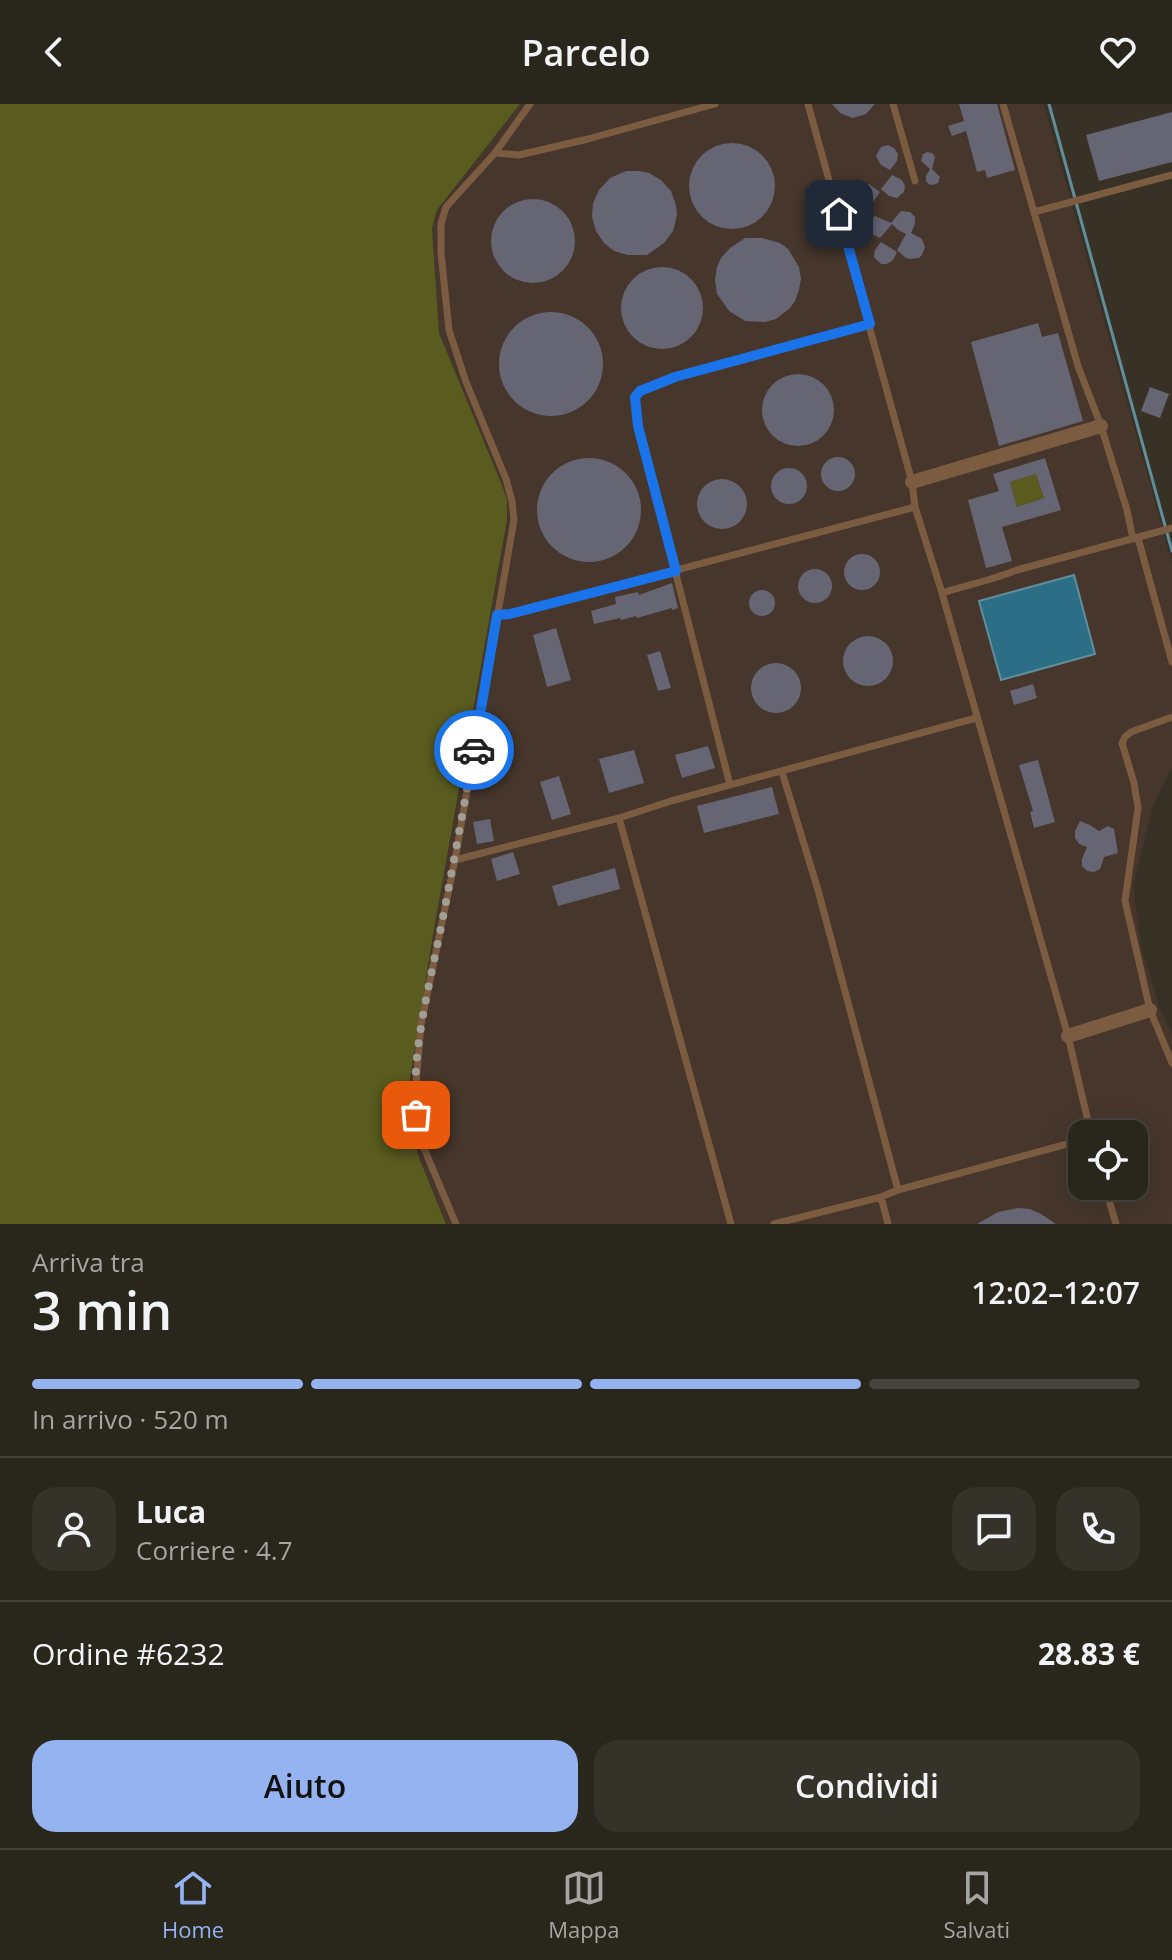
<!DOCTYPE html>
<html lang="it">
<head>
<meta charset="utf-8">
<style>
	:root { --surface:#29261c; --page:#353229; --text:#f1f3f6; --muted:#a5a5a3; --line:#45433b; --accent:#95b2f1 }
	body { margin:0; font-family:"Open Sans",sans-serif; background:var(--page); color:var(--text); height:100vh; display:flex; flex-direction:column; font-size:30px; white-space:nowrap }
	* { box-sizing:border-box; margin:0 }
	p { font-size:26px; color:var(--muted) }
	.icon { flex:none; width:44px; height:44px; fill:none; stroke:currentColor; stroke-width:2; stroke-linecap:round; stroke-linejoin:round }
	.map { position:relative; height:1120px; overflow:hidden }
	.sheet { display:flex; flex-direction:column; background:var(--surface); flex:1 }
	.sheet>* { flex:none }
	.buttons { position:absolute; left:1068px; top:1016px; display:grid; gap:16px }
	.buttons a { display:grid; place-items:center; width:80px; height:80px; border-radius:16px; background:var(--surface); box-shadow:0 8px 32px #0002,0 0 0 2px var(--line); font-size:40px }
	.pin { position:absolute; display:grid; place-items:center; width:68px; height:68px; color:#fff; margin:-34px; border-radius:16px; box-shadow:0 4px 12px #0006 }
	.courier { position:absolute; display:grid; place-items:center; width:80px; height:80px; margin:-40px; border:6px solid #1a73e8; border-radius:50%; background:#fff; color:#222; box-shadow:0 2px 10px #0007 }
	.summary em { font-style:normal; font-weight:600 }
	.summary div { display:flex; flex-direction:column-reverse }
	.summary { display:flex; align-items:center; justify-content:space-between; height:136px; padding:0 32px }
	h1 { font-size:52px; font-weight:600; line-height:60px }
	.bar { display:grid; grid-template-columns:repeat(4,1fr); gap:12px 8px; align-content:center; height:96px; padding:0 32px }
	.bar i { height:10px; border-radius:6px; background:var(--line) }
	.bar .active { background:var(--accent) }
	.bar p { grid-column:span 4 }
	.line { display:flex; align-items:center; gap:20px; padding:0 32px; border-top:2px solid var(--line) }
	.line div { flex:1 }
	.round { display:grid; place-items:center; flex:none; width:84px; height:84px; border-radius:24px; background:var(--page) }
	.cta { display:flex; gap:16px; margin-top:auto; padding:16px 32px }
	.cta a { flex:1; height:92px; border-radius:24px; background:var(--accent); color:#111; font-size:32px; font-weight:600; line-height:92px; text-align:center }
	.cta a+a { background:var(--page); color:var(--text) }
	header { display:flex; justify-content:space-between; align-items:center; height:104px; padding:0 32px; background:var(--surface); font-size:36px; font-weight:600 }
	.dock { display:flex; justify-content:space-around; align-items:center; height:112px; border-top:2px solid var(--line); background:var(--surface); font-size:22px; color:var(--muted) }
	.dock a { display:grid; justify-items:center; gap:4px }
	.dock .active { color:var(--accent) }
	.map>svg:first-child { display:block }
	.industrial { fill:#46362b; fill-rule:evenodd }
	.green { fill:#595b1f }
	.water { fill:#2c6e86; stroke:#608e9c; stroke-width:2 }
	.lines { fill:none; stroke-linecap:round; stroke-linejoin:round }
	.stream { stroke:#608e9c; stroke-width:3 }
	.building { fill:#666574; fill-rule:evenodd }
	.lane { stroke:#7b5c41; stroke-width:7 }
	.street { stroke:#7b5c41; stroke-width:14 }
	.done { stroke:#a29e94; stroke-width:8; stroke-dasharray:0 14.4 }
	.route { stroke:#1a73e8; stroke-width:10 }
</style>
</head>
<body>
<header><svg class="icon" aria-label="back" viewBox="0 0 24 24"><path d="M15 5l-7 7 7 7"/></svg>Parcelo<svg class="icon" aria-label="heart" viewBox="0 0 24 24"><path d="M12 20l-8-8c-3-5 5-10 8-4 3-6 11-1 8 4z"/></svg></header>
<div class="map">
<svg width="1172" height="1120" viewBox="0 0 1172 1120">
	<rect width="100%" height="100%" fill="#373225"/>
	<!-- industrial -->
	<path class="industrial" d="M520,0H1044L1172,459V663L1153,702L1133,782L1141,843L1159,902L1172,930V1120H446L420,1056L405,1006L433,831L507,416L502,381L439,229L432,124L437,106ZM1082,1030H1134V1082H1082Z"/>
	<!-- green -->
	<path class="green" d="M0,0H520L437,106L432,124L439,229L502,381L507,396V416L433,831L405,1006L420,1056L446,1120H0Z
		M1036,370L1044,394L1017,403L1010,378Z"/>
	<!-- water -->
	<path class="water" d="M1074,471L1095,550L1001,576L979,497Z"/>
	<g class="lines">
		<!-- stream -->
		<path class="stream" d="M1049,0L1172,447"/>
	</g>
	<!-- building -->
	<path class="building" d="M832,0H875L866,10L853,14L840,9Z
		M959,0H997L1015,66L987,74L985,66L977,68L966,27L952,32L948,22L964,17Z
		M1172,8V58L1099,77L1086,31Z
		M689 82a43 43 0 1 1 86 0a43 43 0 1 1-86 0Z
		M888,41L894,44L898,50L897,57L890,66L881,61L876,52L881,43Z
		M927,48L932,49L935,53L932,65L940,73L938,79L933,81L929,80L926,77V72L930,65L921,57L923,50Z
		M626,67H639L649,69L661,76L671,87L676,101L677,111L673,127L664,139L647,151H628L614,147L604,139L596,127L592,113L593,99L599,86L610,74Z
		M892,71L902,76L905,82L904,88L897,94L889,92L881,85Z
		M869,80L880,88L870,102L860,99L856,89L862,81Z
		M491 137a42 42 0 1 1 84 0a42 42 0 1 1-84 0Z
		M901,107L910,108L915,113V120L911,129L922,135L925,143L922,151L919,154L910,155L906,154L897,146L906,130L898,126L892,120L880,134L872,130L868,125L869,118L875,112L891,119Z
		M745,134H762L780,139L788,145L799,163L801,175L799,186L795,197L790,204L776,215L765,218L745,217L729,207L717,190L715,176L717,163L721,154L730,144Z
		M881,138L897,148L893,156L887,160H881L874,153L875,146Z
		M621 204a41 41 0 1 1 82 0a41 41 0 1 1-82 0Z
		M499 260a52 52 0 1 1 104 0a52 52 0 1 1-104 0Z
		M1038,219L1042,233L1058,229L1083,317L999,342L971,238Z
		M762 306a36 36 0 1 1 72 0a36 36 0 1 1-72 0Z
		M1150,283L1169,290L1160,314L1141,307Z
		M821 370a17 17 0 1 1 34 0a17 17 0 1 1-34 0Z
		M537 406a52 52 0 1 1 104 0a52 52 0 1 1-104 0Z
		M1045,354L1061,406L1002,423L1012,457L986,464L968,396L999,387L993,370ZM1036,370L1044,394L1017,403L1010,378Z
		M771 382a18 18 0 1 1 36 0a18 18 0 1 1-36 0Z
		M697 400a25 25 0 1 1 50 0a25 25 0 1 1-50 0Z
		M844 468a18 18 0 1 1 36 0a18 18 0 1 1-36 0Z
		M798 482a17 17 0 1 1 34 0a17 17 0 1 1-34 0Z
		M672,479L678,504L672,506V504L637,514L636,512L621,516L620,514L594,520L591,507L616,500L615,493L638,488L639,491Z
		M749 499a13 13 0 1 1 26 0a13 13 0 1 1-26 0Z
		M556,524L571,576L547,583L533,531Z
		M843 557a25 25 0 1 1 50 0a25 25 0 1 1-50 0Z
		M660,547L671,584L658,587L647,551Z
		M751 584a25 25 0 1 1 50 0a25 25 0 1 1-50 0Z
		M1033,580L1037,594L1014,601L1010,587Z
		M708,642L715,664L682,674L675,651Z
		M634,646L644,679L609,689L599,655Z
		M1038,656L1055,718L1034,724L1030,708L1033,707L1019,661Z
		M559,672L571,710L552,716L540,678Z
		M772,683L779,710L704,729L697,702Z
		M490,715L494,737L477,740L473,718Z
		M1080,717L1090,721L1099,727L1108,722L1114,725L1118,749L1104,753L1100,765L1094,768L1087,767L1082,762V755L1087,743L1079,740L1075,734V727Z
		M513,748L520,770L497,777L491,755Z
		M615,764L620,785L558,802L552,782Z
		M1018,1104L1030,1105L1041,1110L1056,1120H977L998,1108Z"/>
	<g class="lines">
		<!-- lane -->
		<path class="lane" d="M808,0L912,378L915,403L942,489L1068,932L1091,1030
			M893,0L915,77
			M1003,0L1078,262L1101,322L1127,406L1133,435
			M495,49L519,51L588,35L715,0
			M1034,108L1172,71
			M1138,434L1172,558
			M942,489C967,481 993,476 1017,466L1172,424
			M497,511L510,510L915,403
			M1172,613L1131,628L1125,633L1122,639L1134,679L1138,704L1125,797L1150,906L1172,959
			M782,668L818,786L898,1086
			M730,681L638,322L635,293L640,287L675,273L870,220
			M619,714L731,1120
			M455,756L619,714L671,697L976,614
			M1105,1082L1116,1120
			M881,1093L888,1120
			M456,1120L418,1030L415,992L421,920L455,756L514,416L512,397L506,375L466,278L449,226L441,149V120L446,103L495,49L530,0
			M774,1120L881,1093L898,1086L1082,1036"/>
		<!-- street -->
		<path class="street" d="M912,378L1101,322
			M1068,932L1150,906"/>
	</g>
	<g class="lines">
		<!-- done -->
		<path class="done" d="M416,1011C411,950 428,888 440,828C452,768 463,707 474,646"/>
		<!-- route -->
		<path class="route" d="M474,646L497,511L510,510L676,467L638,322L635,293L640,287L675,273L870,220L839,110"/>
	</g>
</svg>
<div class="buttons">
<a><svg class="icon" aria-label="locate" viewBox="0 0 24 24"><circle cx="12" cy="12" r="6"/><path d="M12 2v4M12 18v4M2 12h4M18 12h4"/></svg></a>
</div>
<div class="pin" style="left:416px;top:1011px;background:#ea580c"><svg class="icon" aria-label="bag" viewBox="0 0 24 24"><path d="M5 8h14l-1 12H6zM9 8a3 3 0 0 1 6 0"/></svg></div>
<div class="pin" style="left:839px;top:110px;background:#1f2937"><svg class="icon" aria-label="home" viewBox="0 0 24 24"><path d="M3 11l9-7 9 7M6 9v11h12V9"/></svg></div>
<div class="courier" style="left:474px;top:646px"><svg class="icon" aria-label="car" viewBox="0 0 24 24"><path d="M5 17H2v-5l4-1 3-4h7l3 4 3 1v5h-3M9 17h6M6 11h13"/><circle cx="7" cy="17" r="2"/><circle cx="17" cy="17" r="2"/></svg></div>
</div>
<section class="sheet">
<div class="summary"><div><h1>3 min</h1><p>Arriva tra</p></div><em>12:02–12:07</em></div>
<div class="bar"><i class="active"></i><i class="active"></i><i class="active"></i><i></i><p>In arrivo · 520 m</p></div>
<div class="line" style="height:144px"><a class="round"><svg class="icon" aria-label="person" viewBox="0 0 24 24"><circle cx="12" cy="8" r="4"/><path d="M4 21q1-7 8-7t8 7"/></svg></a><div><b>Luca</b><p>Corriere · 4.7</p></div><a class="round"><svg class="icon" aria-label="chat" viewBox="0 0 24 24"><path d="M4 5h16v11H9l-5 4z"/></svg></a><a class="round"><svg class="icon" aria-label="phone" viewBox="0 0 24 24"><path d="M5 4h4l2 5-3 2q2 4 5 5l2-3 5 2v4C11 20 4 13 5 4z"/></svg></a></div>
<div class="line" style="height:104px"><div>Ordine #6232</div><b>28.83 €</b></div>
<div class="cta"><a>Aiuto</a><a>Condividi</a></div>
</section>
<nav class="dock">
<a class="active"><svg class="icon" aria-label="home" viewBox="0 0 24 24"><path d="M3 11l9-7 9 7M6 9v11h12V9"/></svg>Home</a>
<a><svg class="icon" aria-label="map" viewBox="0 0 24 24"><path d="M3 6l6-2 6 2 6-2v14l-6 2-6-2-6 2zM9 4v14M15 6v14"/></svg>Mappa</a>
<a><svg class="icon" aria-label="saved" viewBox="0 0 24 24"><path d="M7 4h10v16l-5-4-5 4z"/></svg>Salvati</a>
</nav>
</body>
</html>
